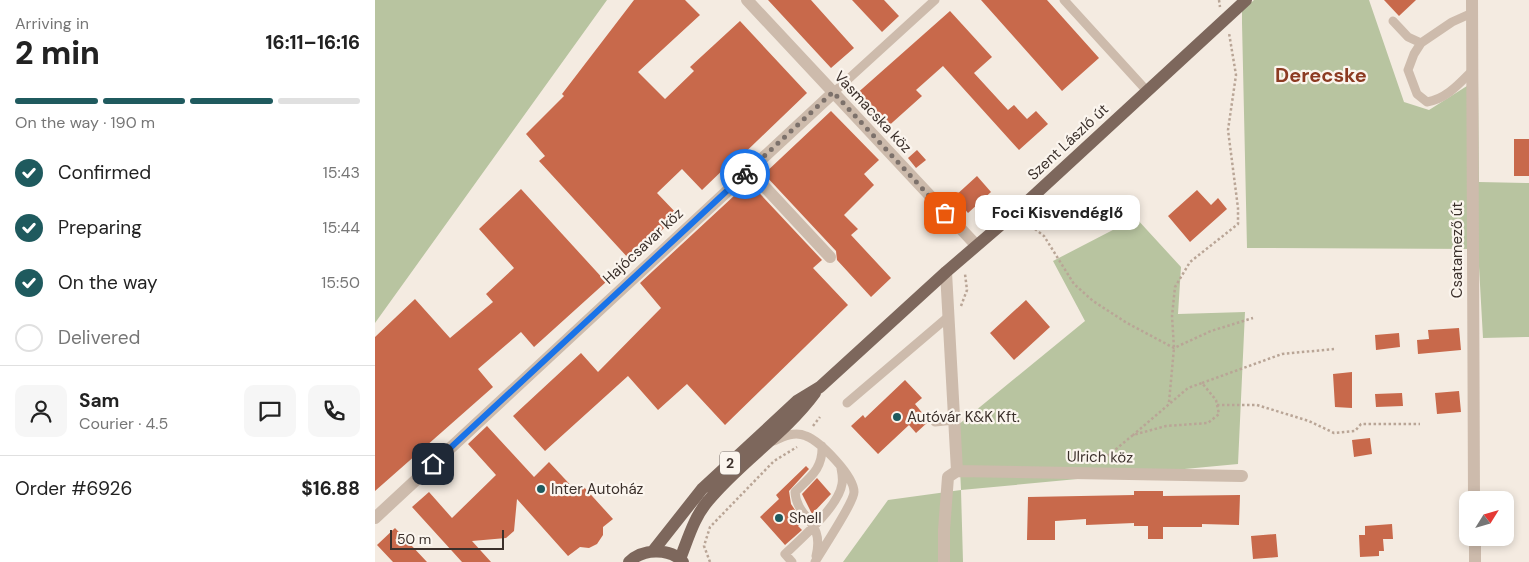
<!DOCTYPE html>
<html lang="en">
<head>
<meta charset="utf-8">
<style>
	:root { --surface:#fff; --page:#f6f6f6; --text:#222; --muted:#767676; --line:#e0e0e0; --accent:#1f5a5e }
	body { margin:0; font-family:"DM Sans",sans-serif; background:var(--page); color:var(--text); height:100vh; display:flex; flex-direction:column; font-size:19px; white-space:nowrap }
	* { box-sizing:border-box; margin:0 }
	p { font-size:16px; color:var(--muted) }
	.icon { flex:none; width:28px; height:28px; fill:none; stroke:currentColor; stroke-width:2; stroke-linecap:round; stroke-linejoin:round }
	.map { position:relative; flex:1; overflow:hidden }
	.details { display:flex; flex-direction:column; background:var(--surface); width:375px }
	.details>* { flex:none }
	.needle { width:32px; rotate:53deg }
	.tools { position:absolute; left:1084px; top:491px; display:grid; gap:10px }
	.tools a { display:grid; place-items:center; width:55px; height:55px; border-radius:10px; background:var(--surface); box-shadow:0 2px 8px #0003; font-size:25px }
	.scale { position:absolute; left:15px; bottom:12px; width:114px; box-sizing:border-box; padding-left:5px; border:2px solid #3b302b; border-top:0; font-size:14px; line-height:18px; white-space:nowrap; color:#3b302b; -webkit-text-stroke:4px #fbf5ee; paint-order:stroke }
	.pin { position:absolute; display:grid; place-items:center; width:42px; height:42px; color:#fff; margin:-21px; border-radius:10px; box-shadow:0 2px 8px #0006 }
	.courier { position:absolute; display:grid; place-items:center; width:50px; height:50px; margin:-25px; border:4px solid #1a73e8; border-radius:50%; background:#fff; color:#222; box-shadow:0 1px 6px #0007 }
	.bubble { position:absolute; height:35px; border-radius:10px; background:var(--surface); box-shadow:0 2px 8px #0003; font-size:16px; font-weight:800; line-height:35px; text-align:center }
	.headline em { font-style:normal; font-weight:800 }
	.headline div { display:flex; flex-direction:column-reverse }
	.headline { display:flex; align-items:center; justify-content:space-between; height:85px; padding:0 15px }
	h1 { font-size:32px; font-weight:800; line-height:38px }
	.bar { display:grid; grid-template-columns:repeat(4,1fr); gap:8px 5px; align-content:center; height:60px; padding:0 15px }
	.bar i { height:6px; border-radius:4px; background:var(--line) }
	.bar .current { background:var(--accent) }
	.bar p { grid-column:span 4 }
	.line { display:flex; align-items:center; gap:12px; padding:0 15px; border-top:1px solid var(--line) }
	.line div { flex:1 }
	.round { display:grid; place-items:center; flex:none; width:52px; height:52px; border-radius:10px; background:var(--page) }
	ol { padding:0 15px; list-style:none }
	li { display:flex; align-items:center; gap:15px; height:55px }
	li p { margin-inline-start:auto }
	li .icon { padding:5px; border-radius:50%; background:var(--accent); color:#fff; stroke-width:4 }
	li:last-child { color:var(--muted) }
	li i { width:28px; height:28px; border:2px solid var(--line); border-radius:50% }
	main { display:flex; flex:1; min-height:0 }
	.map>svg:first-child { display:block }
	.green { fill:#b8c4a0 }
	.building { fill:#c8694b }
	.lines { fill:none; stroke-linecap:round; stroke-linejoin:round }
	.path { stroke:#b9a596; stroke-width:2.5; stroke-dasharray:2.5 2.5; stroke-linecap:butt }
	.lane { stroke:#cdbbac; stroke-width:9 }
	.street { stroke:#cdbbac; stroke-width:12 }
	.primary { stroke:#7d675c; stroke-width:12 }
	.done { stroke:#7c716b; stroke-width:5; stroke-dasharray:0 9 }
	.route { stroke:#1a73e8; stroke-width:6 }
	.poi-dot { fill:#1f5a5e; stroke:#fbf5ee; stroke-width:2 }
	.labels { text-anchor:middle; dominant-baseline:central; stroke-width:4.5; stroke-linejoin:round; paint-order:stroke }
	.shield { fill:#fbf5ee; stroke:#756b66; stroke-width:1 }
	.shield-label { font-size:14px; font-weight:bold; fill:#3b302b }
	.street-label { font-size:15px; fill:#3b302b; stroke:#fbf5ee }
	.poi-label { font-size:15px; fill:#3b302b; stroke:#fbf5ee; text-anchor:start }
	.district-label { font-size:20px; font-weight:bold; fill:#8c3b22; stroke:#fbf5ee }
</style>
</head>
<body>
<main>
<section class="details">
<div class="headline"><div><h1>2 min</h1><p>Arriving in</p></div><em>16:11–16:16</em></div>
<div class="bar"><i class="current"></i><i class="current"></i><i class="current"></i><i></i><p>On the way · 190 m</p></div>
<ol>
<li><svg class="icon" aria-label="check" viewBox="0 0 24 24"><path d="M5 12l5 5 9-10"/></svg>Confirmed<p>15:43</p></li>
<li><svg class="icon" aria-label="check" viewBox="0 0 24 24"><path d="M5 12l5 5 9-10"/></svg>Preparing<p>15:44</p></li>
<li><svg class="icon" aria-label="check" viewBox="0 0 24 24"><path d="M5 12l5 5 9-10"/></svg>On the way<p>15:50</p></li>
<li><i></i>Delivered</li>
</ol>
<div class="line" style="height:90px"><a class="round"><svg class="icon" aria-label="person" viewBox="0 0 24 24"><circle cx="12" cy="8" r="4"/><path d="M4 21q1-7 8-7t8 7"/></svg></a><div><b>Sam</b><p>Courier · 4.5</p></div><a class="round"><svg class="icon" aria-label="chat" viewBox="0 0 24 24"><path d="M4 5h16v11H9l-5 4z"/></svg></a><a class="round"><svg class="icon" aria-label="phone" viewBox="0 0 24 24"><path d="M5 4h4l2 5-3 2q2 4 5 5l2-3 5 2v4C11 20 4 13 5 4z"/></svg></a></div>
<div class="line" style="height:65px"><div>Order #6926</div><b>$16.88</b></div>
</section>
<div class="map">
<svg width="1154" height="562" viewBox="0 0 1154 562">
	<rect width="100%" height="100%" fill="#f4ebe1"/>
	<!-- green -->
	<path class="green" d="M0,0H232L0,323Z
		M879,0H994L1029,102L1054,110L1103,79L1104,182L1154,183V337L1108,338L1103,249L872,248L867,23V11Z
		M761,218L806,267L803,314L870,312L863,464L586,490L588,562H468L513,500L586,490L583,425L710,321L678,261Z"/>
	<!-- building -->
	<path class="building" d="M259,0H310L325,15L263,72L290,99L319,71L315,67L365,21L432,93L356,166L354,164L327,190L307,169L282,193L303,215L255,260L164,161L170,156L151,134L189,96L187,94Z
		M393,0H436L479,48L456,68Z
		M477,0H509L524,16L507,32Z
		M606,0H672L724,58L687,91Z
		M1009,0H1041L1024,16Z
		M575,11L617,57L599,73L633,110L639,105L652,119L661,111L673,124L644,150L568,66L541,90L547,96L509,130L479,96Z
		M456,111L504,160L489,174L499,185L469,215L483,229L476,235L516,278L496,297L462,260L461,251L389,174Z
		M1139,139H1154V176H1139Z
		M542,150L551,160L541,168L533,158Z
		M602,176L616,192L593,213L579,197Z
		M374,182L447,260L438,268L473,305L350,425L312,384L283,410L253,376L170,451L138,416L206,353L223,372L286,308L265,283Z
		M146,189L231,282L159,347L146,332L103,369L118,387L0,491V337L40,299L75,338L118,302L111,294L139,268L104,229Z
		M822,190L836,205L843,198L852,209L815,242L793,216Z
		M651,300L675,327L639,360L615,333Z
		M1084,328L1086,350L1043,354L1042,340L1054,339L1053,330Z
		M1024,333L1025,347L1001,350L1000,335Z
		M977,372V408L960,407L958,374Z
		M530,380L547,398L540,404L554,421L541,433L534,425L503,454L476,426L488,415L490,418Z
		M1084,391L1086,412L1062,414L1060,393Z
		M1027,393L1028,406L1001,407L1000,394Z
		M112,426L159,477L174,462L202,492L208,486L238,519L228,527V535L222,544L214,548L205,547L193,556L142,499L139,531L131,538L97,541L116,562H87L37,507L54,492L77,518L121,475L93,444Z
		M995,438L997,454L979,457L977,440Z
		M431,466L434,469L414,491L416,504L428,522L423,526L427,530L410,545L385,517L404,499L401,495Z
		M442,478L456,494L437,514L427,494Z
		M759,491H788V496L865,495L864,525L827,524V527H788V539H773V526H759V523L711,525V519L680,521V540H652L653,497L759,495Z
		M1017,524L1018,539H1008L1009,551H1004V556L985,557L984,535H990V526Z
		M20,528L52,562H18L2,545Z
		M901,534L903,557L878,559L876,536Z"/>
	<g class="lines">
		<!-- path -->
		<path class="path" d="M844,0L845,7
			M652,223L669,236L699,284L718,301L752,323L799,348L836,331L878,318
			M586,306L592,290L590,274
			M827,383L907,354L959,349
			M794,402L799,348L797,316L800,287L815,262L863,224V208L853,130L861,75L854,33
			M842,405H882L934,421L959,433L980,431L986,424H1045
			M438,426L445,417
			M729,459L758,435L791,426L833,423L844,414L841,400L827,383L813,388L758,435
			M335,562L329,546L335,527L399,461L422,447"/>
		<!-- lane -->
		<path class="lane" d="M689,0L772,91
			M1018,21L1033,37L1046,43L1077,22L1097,13
			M1046,43L1039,54L1033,70L1042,94L1052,102C1071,99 1084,84 1097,71
			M458,93L560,0
			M472,403L573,317
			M560,422L579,420
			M399,441C409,436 420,431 431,436C446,442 479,476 479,492C479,502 447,550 440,562
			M441,556C450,520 422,520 420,492C435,477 448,469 447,446
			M417,562L410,554C426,539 464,506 467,484C468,479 467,473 466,468"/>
		<!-- street -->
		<path class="street" d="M372,0L601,245
			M1097,0L1099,500
			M374,170L455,257
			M571,272L582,471
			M582,471L867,476
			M0,518L458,93
			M1100,538V562
			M569,562V530L573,477L582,471"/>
		<!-- primary -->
		<path class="primary" d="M278,551L327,489L422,401L445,387L571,272L642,211L871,0
			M305,559C313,539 319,517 333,501C365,462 410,434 440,393
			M254,562C267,549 294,547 308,562"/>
	</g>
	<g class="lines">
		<!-- done -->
		<path class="done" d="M370,174L458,92L570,213"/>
		<!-- route -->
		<path class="route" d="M58,464L370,174"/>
	</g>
	<!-- markers -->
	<g class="poi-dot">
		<circle cx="522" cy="417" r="5"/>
		<circle cx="166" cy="489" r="5"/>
		<circle cx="404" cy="518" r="5"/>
	</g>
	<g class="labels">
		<!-- shield labels -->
		<rect class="shield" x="345" y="451.5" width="20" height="23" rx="4"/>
		<g class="shield-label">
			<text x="355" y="463">2</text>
		</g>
		<!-- street labels -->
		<g class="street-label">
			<text transform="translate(498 112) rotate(47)">Vasmacska köz</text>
			<text transform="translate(693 142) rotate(-43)">Szent László út</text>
			<text transform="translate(268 246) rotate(-43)">Hajócsavar köz</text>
			<text transform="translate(1082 250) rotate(-90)">Csatamező út</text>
			<text transform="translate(725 457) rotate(1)">Ulrich köz</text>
		</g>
		<!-- poi labels -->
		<g class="poi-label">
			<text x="532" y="417">Autóvár K&amp;K Kft.</text>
			<text x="176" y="489">Inter Autoház</text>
			<text x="414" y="518">Shell</text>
		</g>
		<!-- district labels -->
		<g class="district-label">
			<text x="946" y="75">Derecske</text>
		</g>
	</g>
</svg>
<div class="tools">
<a><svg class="needle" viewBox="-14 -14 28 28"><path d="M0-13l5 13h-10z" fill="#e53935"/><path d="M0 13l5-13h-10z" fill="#767676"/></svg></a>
</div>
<div class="scale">50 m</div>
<div class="pin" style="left:570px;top:213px;background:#ea580c"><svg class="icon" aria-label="bag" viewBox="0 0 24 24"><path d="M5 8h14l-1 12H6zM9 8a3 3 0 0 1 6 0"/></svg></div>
<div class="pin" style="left:58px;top:464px;background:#1f2937"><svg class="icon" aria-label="home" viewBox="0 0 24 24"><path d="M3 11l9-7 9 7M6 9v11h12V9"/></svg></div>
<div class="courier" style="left:370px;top:174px"><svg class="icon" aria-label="bike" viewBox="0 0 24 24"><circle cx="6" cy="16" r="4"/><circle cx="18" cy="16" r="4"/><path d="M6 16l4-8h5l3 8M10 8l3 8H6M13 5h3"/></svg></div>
<div class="bubble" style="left:600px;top:195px;width:165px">Foci Kisvendéglő</div>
</div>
</main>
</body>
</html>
